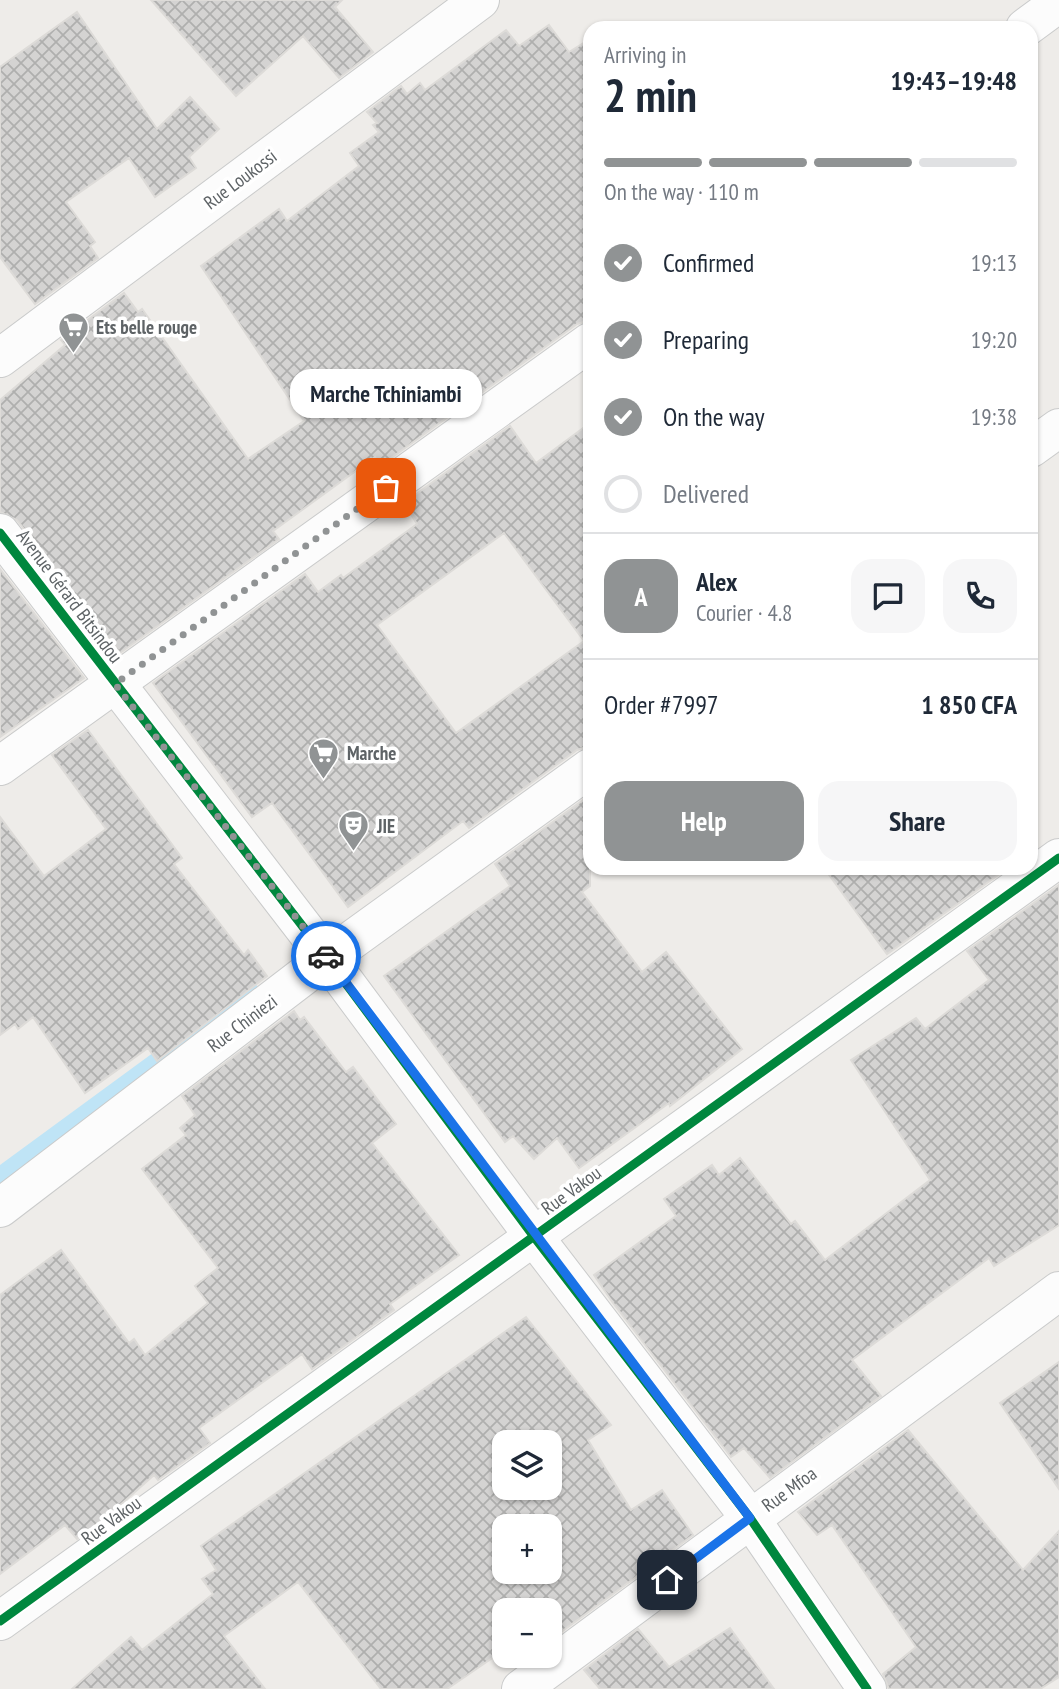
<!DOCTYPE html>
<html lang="en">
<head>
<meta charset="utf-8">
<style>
	:root { --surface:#fff; --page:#f6f6f7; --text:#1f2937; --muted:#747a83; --line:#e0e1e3; --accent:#909394 }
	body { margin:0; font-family:"PT Sans Narrow",sans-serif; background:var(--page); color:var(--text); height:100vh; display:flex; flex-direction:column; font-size:26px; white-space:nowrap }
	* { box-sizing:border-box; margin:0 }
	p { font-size:23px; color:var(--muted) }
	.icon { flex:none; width:38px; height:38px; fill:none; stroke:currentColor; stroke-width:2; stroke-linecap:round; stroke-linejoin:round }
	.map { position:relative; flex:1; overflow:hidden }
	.sheet { position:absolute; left:583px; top:21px; width:455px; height:854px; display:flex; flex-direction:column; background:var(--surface); border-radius:21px; box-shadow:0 2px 5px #0004 }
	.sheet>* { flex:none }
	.fabs { position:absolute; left:492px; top:1430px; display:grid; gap:14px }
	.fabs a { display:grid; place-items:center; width:70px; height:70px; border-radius:14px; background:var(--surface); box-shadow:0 2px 5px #0004; font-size:35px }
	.pin { position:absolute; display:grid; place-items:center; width:60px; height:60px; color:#fff; margin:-30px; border-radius:14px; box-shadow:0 4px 10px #0006 }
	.courier { position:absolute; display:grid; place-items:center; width:70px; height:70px; margin:-35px; border:5px solid #1a73e8; border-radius:50%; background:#fff; color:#222; box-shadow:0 2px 9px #0007 }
	.bubble { position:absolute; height:49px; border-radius:21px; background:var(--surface); box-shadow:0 2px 5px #0004; font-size:23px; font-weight:600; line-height:49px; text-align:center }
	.overview em { font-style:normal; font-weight:600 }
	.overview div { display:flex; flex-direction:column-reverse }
	.overview { display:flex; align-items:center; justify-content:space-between; height:119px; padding:0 21px }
	h1 { font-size:46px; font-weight:600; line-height:52px }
	.bar { display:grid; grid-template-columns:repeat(4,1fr); gap:10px 7px; align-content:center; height:84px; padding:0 21px }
	.bar i { height:9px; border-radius:5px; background:var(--line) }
	.bar .on { background:var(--accent) }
	.bar p { grid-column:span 4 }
	.line { display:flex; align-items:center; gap:18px; padding:0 21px; border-top:2px solid var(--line) }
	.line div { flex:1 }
	.round { display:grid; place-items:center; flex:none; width:74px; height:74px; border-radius:21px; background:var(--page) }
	ol { padding:0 21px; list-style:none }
	li { display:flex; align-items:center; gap:21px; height:77px }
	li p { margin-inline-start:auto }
	li .icon { padding:7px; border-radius:50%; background:var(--accent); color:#fff; stroke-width:4 }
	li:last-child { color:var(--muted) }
	li i { width:38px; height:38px; border:4px solid var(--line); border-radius:50% }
	.primary-button { display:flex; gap:14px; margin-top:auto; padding:14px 21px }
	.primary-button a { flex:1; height:80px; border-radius:21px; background:var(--accent); color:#fff; font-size:28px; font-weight:600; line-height:80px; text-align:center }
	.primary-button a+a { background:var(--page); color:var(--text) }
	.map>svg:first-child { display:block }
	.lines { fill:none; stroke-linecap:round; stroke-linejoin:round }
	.stream { stroke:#bfe4f6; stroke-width:16 }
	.building { fill:url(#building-cross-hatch); stroke:#dddbd8; stroke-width:2; fill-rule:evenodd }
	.street-casing { stroke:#cacbcb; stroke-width:40 }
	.street { stroke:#fcfcfc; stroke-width:38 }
	.cycleway-casing { stroke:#fff; stroke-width:13 }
	.cycleway { stroke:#00873e; stroke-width:9 }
	.done { stroke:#909394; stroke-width:7; stroke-dasharray:0 12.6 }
	.route { stroke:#1a73e8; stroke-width:9 }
	.labels { text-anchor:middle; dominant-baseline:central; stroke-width:7; stroke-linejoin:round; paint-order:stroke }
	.street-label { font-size:19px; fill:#5e6366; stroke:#fff }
	.poi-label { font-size:19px; font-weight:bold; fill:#5e6366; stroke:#fff; text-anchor:start }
</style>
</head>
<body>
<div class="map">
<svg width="1059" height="1689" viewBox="0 0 1059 1689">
	<defs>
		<pattern id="building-cross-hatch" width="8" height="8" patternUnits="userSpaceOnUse" patternTransform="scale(1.75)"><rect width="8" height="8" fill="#d4d3d2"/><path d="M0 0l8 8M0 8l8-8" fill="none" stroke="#afafae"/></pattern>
	</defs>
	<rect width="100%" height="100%" fill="#eeece9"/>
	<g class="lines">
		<!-- stream -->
		<path class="stream" d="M0,1175L251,991"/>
	</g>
	<!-- building -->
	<path class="building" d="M151,0H342L335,7L373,52L339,78L303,36L236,96Z
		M77,12L157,129L190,97L219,129L189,157L196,168L155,197L129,158L66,202L95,242L90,246L98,258L35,304L0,257V67Z
		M549,25L569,52L590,39V320L577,324L380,466L375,457L273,531L279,539L120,653L17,520L0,512V400L65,345L61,340L124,293L138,312L142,309L248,459L304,421L201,266L279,209L287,221L359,166L350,153L379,132L373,125L377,123L367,112L401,86L407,94L420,83L425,90L506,30L519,46Z
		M590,423V746L577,750L469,828L463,821L348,907L272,803L252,817L153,683L305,574L318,592L341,575L343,578L417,524L404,503L510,426L536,463ZM504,533L584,641L456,733L377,625Z
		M0,569L84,678L0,737Z
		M88,730L182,858L174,864L244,955L248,950L267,976L157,1061L148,1048L85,1093L33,1017L18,1029L15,1024L0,1035V817L44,876L106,829L52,755Z
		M590,795V886L582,892L642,972L666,952L742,1049L670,1106L669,1103L579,1168L557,1138L534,1159L513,1136L505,1142L384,976L510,886L495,864Z
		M824,868H1008L887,954Z
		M1059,885V1225L994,1266L989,1258L852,1360L881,1396L770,1478L744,1448L731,1457L613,1303L594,1275L676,1216L664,1199L712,1165L719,1175L740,1158L791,1224L795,1221L825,1260L930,1180L851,1060L916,1018L925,1029L989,980L967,951Z
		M294,1011L300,1020L304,1017L346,1072L353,1067L396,1124L372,1143L459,1255L390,1304L394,1310L312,1369L302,1354L199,1428L210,1443L158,1480L154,1475L109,1515L77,1539L65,1525L0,1574V1295L61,1250L129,1343L134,1339L145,1355L208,1303L195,1286L218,1268L142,1169L186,1135L180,1128L195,1115L182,1096Z
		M526,1317L611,1425L588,1440L631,1510L662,1490L693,1535L557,1635L550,1626V1610H504V1650L447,1689H381L298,1582L224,1636L265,1689H72L131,1637L142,1650L213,1594L202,1579L216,1570L201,1546ZM504,1442H550V1488H504ZM504,1526H550V1572H504Z
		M1059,1362V1489L1000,1403Z
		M908,1430L1023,1570L1059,1531V1677L1040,1689H889L883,1674L916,1647L832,1525L817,1535L798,1512Z
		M730,1628L774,1689H600L584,1670L638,1629L669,1667Z"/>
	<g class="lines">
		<defs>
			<path id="street" d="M1025,28L1059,3
				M0,358L480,0
				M1031,448L1059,428
				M0,533L327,958L535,1238L750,1518L867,1689
				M0,766L590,342
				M0,1208L327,958L590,768
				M0,1621L1059,858
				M521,1689L1059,1291"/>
		</defs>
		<!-- street casing -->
		<use href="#street" class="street-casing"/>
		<!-- street -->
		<use href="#street" class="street"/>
		<defs>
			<path id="cycleway" d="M0,533L327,958L535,1238L750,1518L867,1689
				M0,1621L1059,858"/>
		</defs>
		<!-- cycleway casing -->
		<use href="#cycleway" class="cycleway-casing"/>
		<!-- cycleway -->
		<use href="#cycleway" class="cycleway"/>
	</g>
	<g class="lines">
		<!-- done -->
		<path class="done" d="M326,956L115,684L386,488"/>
		<!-- route -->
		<path class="route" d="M326,956L750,1518L667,1580"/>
	</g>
	<!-- icons -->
	<defs>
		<symbol id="supermarket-pin" viewBox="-11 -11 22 30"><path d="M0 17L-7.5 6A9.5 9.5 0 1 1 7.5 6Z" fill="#909394" stroke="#fff"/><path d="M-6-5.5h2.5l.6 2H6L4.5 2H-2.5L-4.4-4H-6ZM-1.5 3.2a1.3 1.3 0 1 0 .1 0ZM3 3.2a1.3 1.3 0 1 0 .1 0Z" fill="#fff"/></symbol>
		<symbol id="theatre-pin" viewBox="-11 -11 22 30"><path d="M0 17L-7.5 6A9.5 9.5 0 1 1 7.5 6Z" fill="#909394" stroke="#fff"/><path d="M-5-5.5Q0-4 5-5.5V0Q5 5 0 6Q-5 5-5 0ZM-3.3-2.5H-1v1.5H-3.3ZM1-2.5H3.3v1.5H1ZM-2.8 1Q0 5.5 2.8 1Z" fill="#fff"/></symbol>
	</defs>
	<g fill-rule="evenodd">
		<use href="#supermarket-pin" x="56" y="310" width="35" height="47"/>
		<use href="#supermarket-pin" x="306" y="736" width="35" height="47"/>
		<use href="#theatre-pin" x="336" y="808" width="35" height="47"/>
	</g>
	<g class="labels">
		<!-- street labels -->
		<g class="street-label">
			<text transform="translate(240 179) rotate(-37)">Rue Loukossi</text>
			<text transform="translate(70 596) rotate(53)">Avenue Gérard Bitsindou</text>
			<text transform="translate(242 1023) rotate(-37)">Rue Chiniezi</text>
			<text transform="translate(571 1190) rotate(-36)">Rue Vakou</text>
			<text transform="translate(789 1489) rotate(-36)">Rue Mfoa</text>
			<text transform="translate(111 1520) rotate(-36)">Rue Vakou</text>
		</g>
		<!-- poi labels -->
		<g class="poi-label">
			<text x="96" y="327">Ets belle rouge</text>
			<text x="347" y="753">Marche</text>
			<text x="377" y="826">JIE</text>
		</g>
	</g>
</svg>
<div class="fabs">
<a><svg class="icon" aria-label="layers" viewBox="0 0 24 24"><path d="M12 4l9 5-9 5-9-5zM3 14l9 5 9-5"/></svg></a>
<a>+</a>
<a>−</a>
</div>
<div class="pin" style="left:386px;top:488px;background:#ea580c"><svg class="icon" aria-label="bag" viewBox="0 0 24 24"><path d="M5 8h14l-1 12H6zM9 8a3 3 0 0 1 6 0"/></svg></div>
<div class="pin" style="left:667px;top:1580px;background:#1f2937"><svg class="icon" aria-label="home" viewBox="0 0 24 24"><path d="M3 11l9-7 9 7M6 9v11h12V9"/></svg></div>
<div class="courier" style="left:326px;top:956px"><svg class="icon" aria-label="car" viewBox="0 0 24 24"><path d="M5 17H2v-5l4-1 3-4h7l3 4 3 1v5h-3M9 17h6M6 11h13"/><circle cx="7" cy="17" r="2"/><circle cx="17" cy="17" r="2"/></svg></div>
<div class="bubble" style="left:290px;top:369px;width:192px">Marche Tchiniambi</div>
<section class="sheet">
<div class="overview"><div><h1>2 min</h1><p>Arriving in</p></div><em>19:43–19:48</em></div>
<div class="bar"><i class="on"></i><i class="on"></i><i class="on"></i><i></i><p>On the way · 110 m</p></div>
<ol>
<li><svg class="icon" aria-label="check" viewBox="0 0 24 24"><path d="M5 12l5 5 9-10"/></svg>Confirmed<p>19:13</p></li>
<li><svg class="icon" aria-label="check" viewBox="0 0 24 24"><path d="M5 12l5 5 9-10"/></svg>Preparing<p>19:20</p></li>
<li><svg class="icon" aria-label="check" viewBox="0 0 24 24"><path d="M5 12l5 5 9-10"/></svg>On the way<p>19:38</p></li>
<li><i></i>Delivered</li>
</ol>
<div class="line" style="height:126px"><b class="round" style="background:var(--accent);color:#fff">A</b><div><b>Alex</b><p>Courier · 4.8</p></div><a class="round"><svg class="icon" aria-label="chat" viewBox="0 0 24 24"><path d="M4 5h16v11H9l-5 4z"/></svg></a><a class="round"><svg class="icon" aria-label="phone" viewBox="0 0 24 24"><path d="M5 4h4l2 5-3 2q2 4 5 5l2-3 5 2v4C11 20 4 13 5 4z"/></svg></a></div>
<div class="line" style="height:91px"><div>Order #7997</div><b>1 850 CFA</b></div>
<div class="primary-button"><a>Help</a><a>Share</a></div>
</section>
</div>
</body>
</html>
